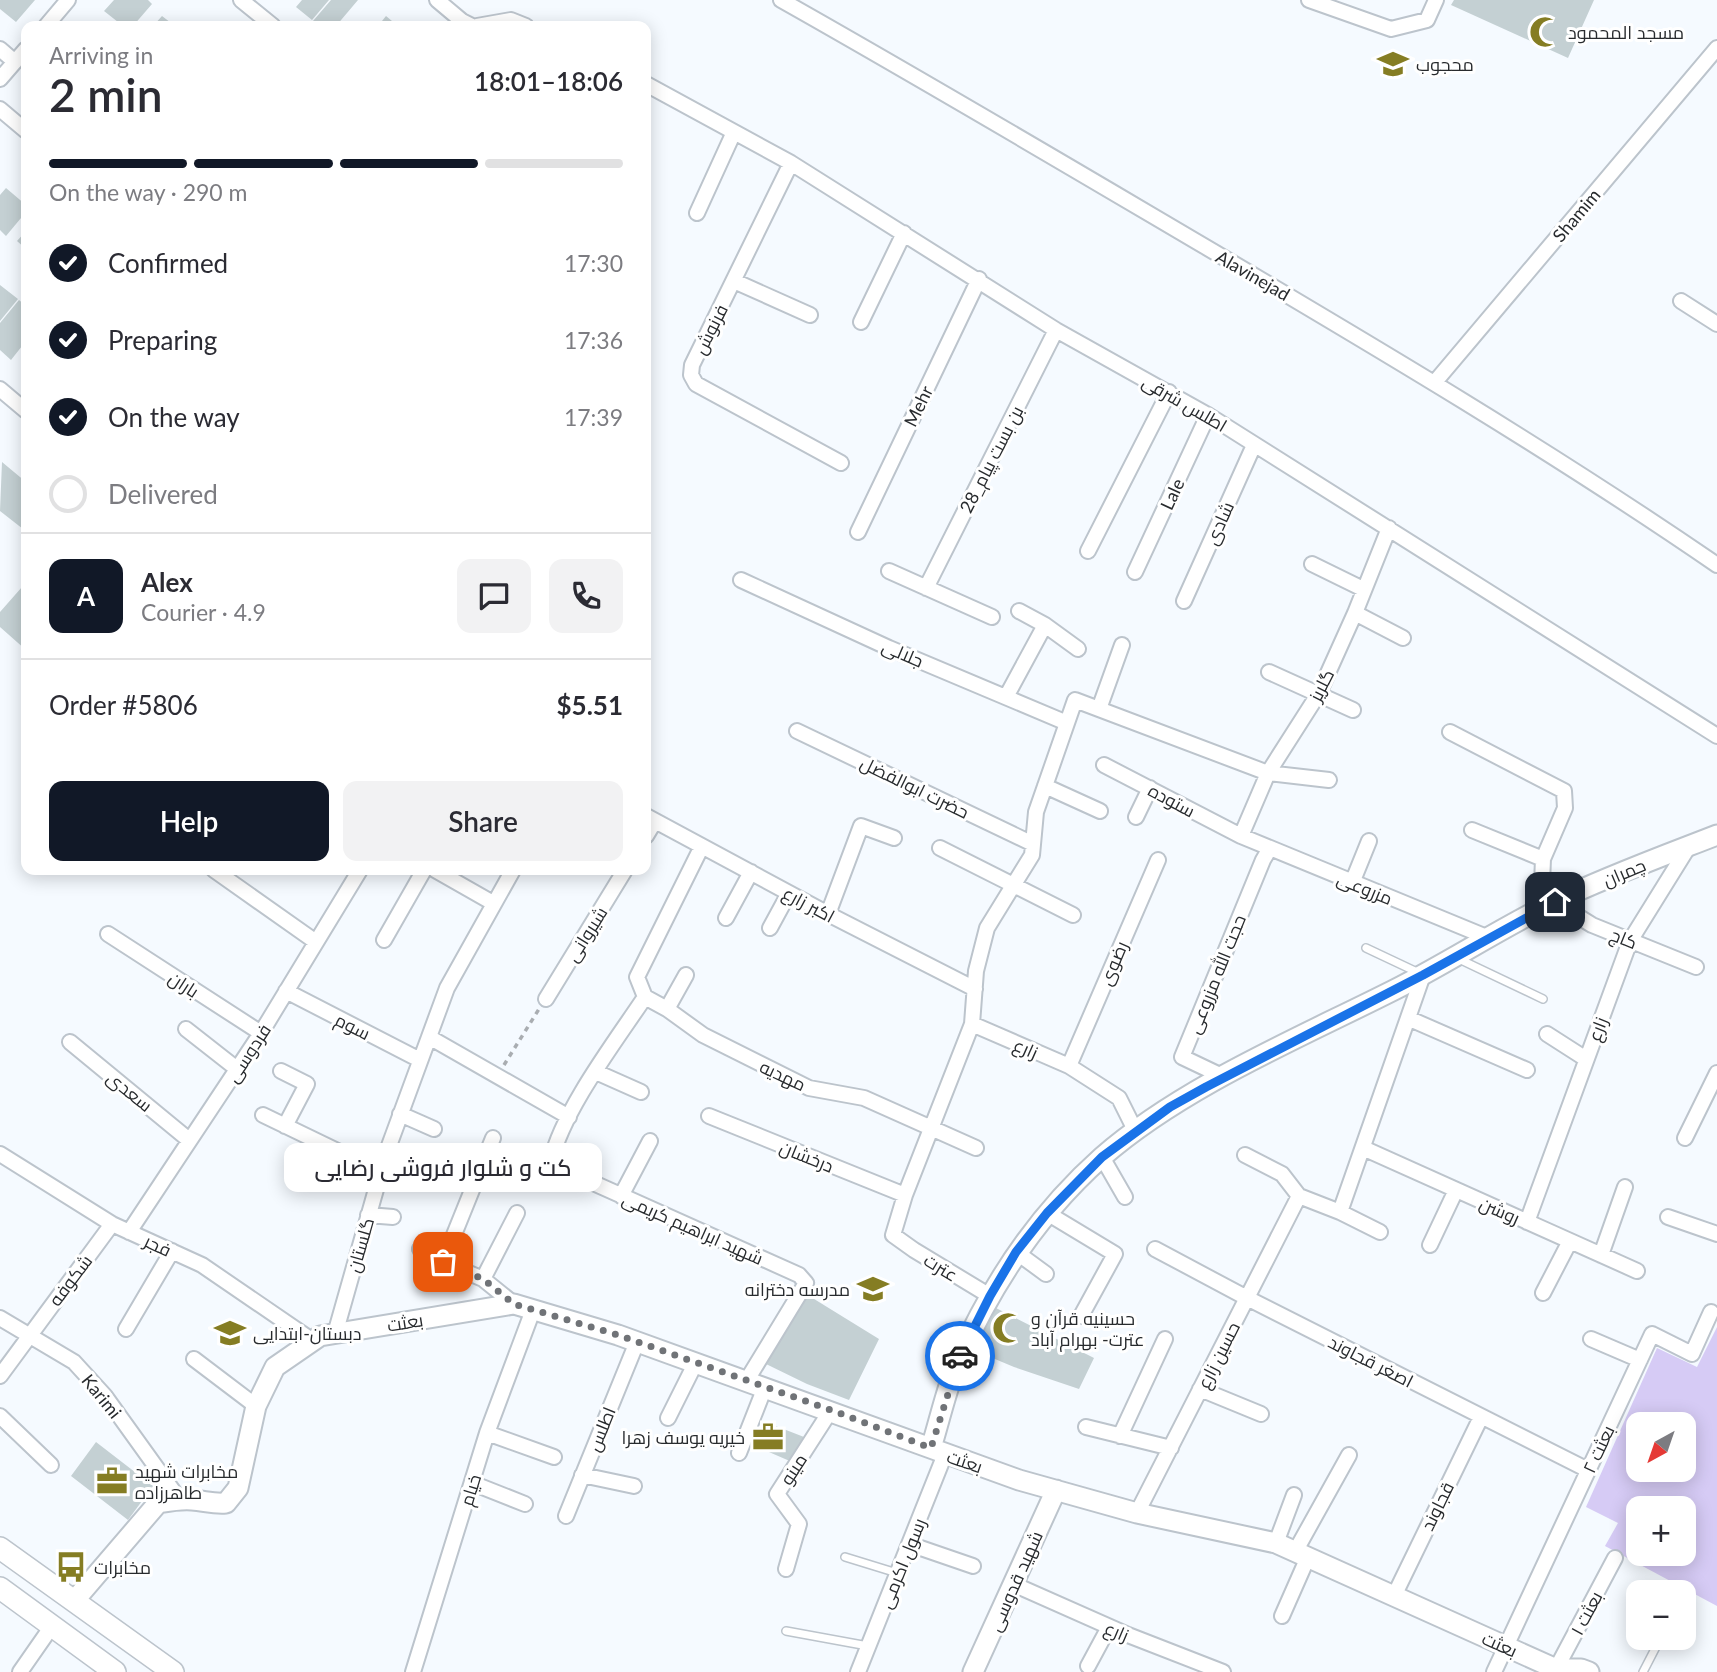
<!DOCTYPE html>
<html lang="en">
<head>
<meta charset="utf-8">
<style>
	:root { --surface:#fff; --page:#f2f2f3; --text:#2b2b33; --muted:#7c7c81; --line:#e1e1e2; --accent:#111827 }
	body { margin:0; font-family:Lato,Cairo,sans-serif; background:var(--page); color:var(--text); height:100vh; display:flex; flex-direction:column; font-size:26px; white-space:nowrap }
	* { box-sizing:border-box; margin:0 }
	p { font-size:23px; color:var(--muted) }
	.icon { flex:none; width:38px; height:38px; fill:none; stroke:currentColor; stroke-width:2; stroke-linecap:round; stroke-linejoin:round }
	.map { position:relative; flex:1; overflow:hidden }
	.panel { position:absolute; left:21px; top:21px; width:630px; height:854px; display:flex; flex-direction:column; background:var(--surface); border-radius:14px; box-shadow:0 4px 18px #0003 }
	.panel>* { flex:none }
	.needle { width:46px; rotate:220deg }
	.buttons { position:absolute; left:1626px; top:1412px; display:grid; gap:14px }
	.buttons a { display:grid; place-items:center; width:70px; height:70px; border-radius:14px; background:var(--surface); box-shadow:0 4px 18px #0003; font-size:35px }
	.pin { position:absolute; display:grid; place-items:center; width:60px; height:60px; color:#fff; margin:-30px; border-radius:14px; box-shadow:0 4px 10px #0006 }
	.courier { position:absolute; display:grid; place-items:center; width:70px; height:70px; margin:-35px; border:5px solid #1a73e8; border-radius:50%; background:#fff; color:#222; box-shadow:0 2px 9px #0007 }
	.bubble { position:absolute; height:49px; border-radius:14px; background:var(--surface); box-shadow:0 4px 18px #0003; font-size:23px; font-weight:600; line-height:49px; text-align:center }
	.headline em { font-style:normal; font-weight:600 }
	.headline div { display:flex; flex-direction:column-reverse }
	.headline { display:flex; align-items:center; justify-content:space-between; height:119px; padding:0 28px }
	h1 { font-size:46px; font-weight:600; line-height:52px }
	.bar { display:grid; grid-template-columns:repeat(4,1fr); gap:10px 7px; align-content:center; height:84px; padding:0 28px }
	.bar i { height:9px; border-radius:5px; background:var(--line) }
	.bar .active { background:var(--accent) }
	.bar p { grid-column:span 4 }
	.line { display:flex; align-items:center; gap:18px; padding:0 28px; border-top:2px solid var(--line) }
	.line div { flex:1 }
	.round { display:grid; place-items:center; flex:none; width:74px; height:74px; border-radius:14px; background:var(--page) }
	ol { padding:0 28px; list-style:none }
	li { display:flex; align-items:center; gap:21px; height:77px }
	li p { margin-inline-start:auto }
	li .icon { padding:7px; border-radius:50%; background:var(--accent); color:#fff; stroke-width:4 }
	li:last-child { color:var(--muted) }
	li i { width:38px; height:38px; border:4px solid var(--line); border-radius:50% }
	.action { display:flex; gap:14px; margin-top:auto; padding:14px 28px }
	.action a { flex:1; height:80px; border-radius:14px; background:var(--accent); color:#fff; font-size:28px; font-weight:600; line-height:80px; text-align:center }
	.action a+a { background:var(--page); color:var(--text) }
	.map>svg:first-child { display:block }
	.park { fill:#d6cbf5; fill-rule:evenodd }
	.building { fill:#c4d0d3 }
	.lines { fill:none; stroke-linecap:round; stroke-linejoin:round }
	.lane-casing { stroke:#bcc4cc; stroke-width:10 }
	.street-casing { stroke:#bcc4cc; stroke-width:18 }
	.secondary-casing { stroke:#bcc4cc; stroke-width:23 }
	.primary-casing { stroke:#bcc4cc; stroke-width:24 }
	.path { stroke:#a9adb1; stroke-width:3.5; stroke-dasharray:5 5; stroke-linecap:butt }
	.lane { stroke:#fff; stroke-width:7 }
	.street { stroke:#fff; stroke-width:14 }
	.secondary { stroke:#fff; stroke-width:19 }
	.primary { stroke:#fff; stroke-width:21 }
	.done { stroke:#707377; stroke-width:7; stroke-dasharray:0 12.6 }
	.route { stroke:#1a73e8; stroke-width:9 }
	.labels { text-anchor:middle; dominant-baseline:central; stroke-width:6; stroke-linejoin:round; paint-order:stroke }
	.poi-label { font-size:18px; fill:#282b2e; stroke:#fff; text-anchor:start }
	.street-label { font-size:18px; fill:#282b2e; stroke:#fff }
</style>
</head>
<body>
<div class="map">
<svg width="1717" height="1672" viewBox="0 0 1717 1672">
	<rect width="100%" height="100%" fill="#f5faff"/>
	<!-- park -->
	<path class="park" d="M1717,1327V1606L1605,1546L1618,1523L1586,1507L1657,1348L1697,1367ZM1638,1424H1684V1470H1638ZM1638,1508H1684V1554H1638Z"/>
	<!-- building -->
	<path class="building" d="M0,0H35L16,22L0,9Z
		M114,0H148L152,4L133,26H123L104,11Z
		M302,0H329L312,20L296,7Z
		M331,0H358L336,26H320L313,21Z
		M1454,0H1594L1568,58L1451,5Z
		M162,16L175,26H153Z
		M386,16L398,26H378Z
		M6,188L26,205V212L6,236L0,230V195Z
		M26,231V249L17,241Z
		M0,285L18,299L0,321Z
		M19,300L26,306V341L11,360L0,350V323Z
		M2,462L26,482V525L23,529L0,511Z
		M22,587L26,591V650L0,627V612Z
		M806,1294L879,1339L849,1400L807,1384L766,1364Z
		M994,1307L1094,1358L1079,1389L1014,1367L971,1349Z
		M763,1421L804,1437L792,1462L755,1446Z
		M96,1442L153,1486L128,1520L71,1476Z"/>
	<g class="lines">
		<defs>
			<path id="lane" d="M1366,948L1419,973
				M1459,959L1543,999
				M845,1557L897,1573
				M786,1631L868,1646
				M1643,1672L1658,1643"/>
			<path id="street" d="M241,0L273,26
				M437,0L462,21L472,26
				M781,0C923,80 1063,163 1204,246C1377,348 1551,451 1717,565
				M1309,0L1391,29L1427,20L1436,0
				M46,26L68,0
				M477,26L511,20L526,26
				M0,49L15,62
				M0,79L26,49
				M646,84L791,163L1056,330L1208,415L1717,736
				M0,109L26,131
				M791,163L692,365L691,375L696,384L841,463
				M697,213L734,132
				M734,281L810,315
				M1681,301L1717,324
				M861,322L904,233
				M1435,382L1717,48
				M0,389L26,411
				M858,532L979,279
				M1088,551L1169,392
				M1312,564L1363,589
				M889,571L992,617
				M1135,572L1208,415
				M741,580L889,648L1067,723
				M926,588L1056,330
				M1184,601L1254,445
				M1019,611L1045,625L1078,649
				M1355,613L1403,638
				M1269,672L1353,710
				M1006,697L1045,625
				M1099,709L1122,645
				M797,731L1033,844
				M1450,732L1564,791L1565,808L1543,859L1542,883L1555,902L1592,925L1696,967
				M1104,765L1241,836L1489,938
				M1045,786L1100,811
				M646,816L828,914L975,989
				M1136,817L1150,788
				M1472,830L1543,859
				M646,836L655,821
				M1241,836L1268,773L1319,693L1355,613L1389,528
				M940,848L1073,915
				M214,870L316,942
				M435,870L493,903
				M1352,883L1369,841
				M828,914L861,826L894,838
				M726,918L751,872
				M770,928L789,893
				M108,934L261,1033
				M384,940L424,870
				M286,991L420,1060
				M645,997C615,1042 563,1110 551,1161L580,1177L799,1275L806,1283L747,1380
				M645,997L667,1009L703,1035L809,1088L864,1098L976,1148
				M645,997L637,977L702,846
				M546,999L625,870
				M667,1009L686,975
				M1410,1019L1527,1070
				M972,1024L1069,1066L1119,1098L1136,1132
				M186,1029L237,1069
				M1547,1034L1586,1059
				M429,1037L569,1117
				M70,1042L189,1140
				M1069,1066L1158,860
				M281,1071L307,1084L285,1126
				M596,1072L641,1092
				M1224,1077L1182,1057L1263,860L1270,848
				M400,1114L434,1129
				M263,1115L381,1172
				M709,1116L905,1195
				M1685,1138L1717,1073
				M1363,1148L1637,1271
				M0,1154L112,1224L202,1265L313,1341
				M1245,1155L1282,1174L1299,1196L1340,1212L1380,1232
				M1102,1157L1125,1197
				M621,1196L650,1141
				M1340,1212L1423,975
				M1047,1213L1115,1254L1081,1316
				M368,1215L393,1217
				M1668,1217L1717,1234
				M1527,1222L1630,941L1689,846
				M129,1232L261,1033L360,870
				M1430,1245L1456,1190
				M420,1249L443,1262L483,1279L514,1304
				M1155,1249L1247,1298L1588,1470
				M1016,1252L1046,1274
				M1601,1255L1625,1187
				M443,1262L493,1138
				M483,1279L517,1213
				M1543,1293L1570,1241
				M990,1296L914,1250L893,1235L905,1195L972,1024L976,971L987,928L1032,855L1036,812L1075,700L1268,773L1329,780
				M0,1318L74,1362L105,1396L179,1499
				M126,1329L172,1251
				M335,1334L386,1154L447,988L513,870
				M1591,1339L1640,1360
				M194,1359L256,1406
				M0,1376L112,1224
				M1200,1389L1261,1414
				M0,1416L51,1465
				M668,1418L696,1362
				M1086,1427L1171,1448
				M487,1433L554,1457
				M1120,1436L1165,1339
				M739,1453L765,1387
				M582,1475L634,1486
				M472,1483L525,1504
				M1137,1513L1299,1196
				M566,1516L637,1342
				M1276,1543L1294,1495
				M909,1544L973,1566
				M1295,1552L1349,1455
				M786,1569L799,1524L777,1494L831,1410
				M1013,1584L1128,1635L1223,1672
				M1394,1596L1481,1417
				M1282,1616L1308,1557
				M1088,1666L1109,1627
				M1556,1669L1615,1558
				M20,1672L52,1626
				M413,1672L487,1433L533,1310
				M858,1672L945,1454
				M1494,1672L1652,1334L1692,1354L1711,1312"/>
			<path id="secondary" d="M931,1448C940,1419 947,1386 959,1358C993,1282 1039,1213 1102,1157C1182,1087 1299,1038 1394,990C1449,962 1501,928 1556,901C1608,876 1663,856 1717,835
				M74,1601L158,1503C170,1501 180,1499 192,1500C205,1501 213,1504 226,1503L238,1488L256,1406L275,1367L320,1336L514,1304L618,1335L1019,1480L1137,1513L1276,1543L1556,1669H1581L1589,1672
				M973,1672L1056,1490"/>
			<path id="primary" d="M0,1548L173,1672
				M0,1588L115,1672"/>
		</defs>
		<!-- lane casing -->
		<use href="#lane" class="lane-casing"/>
		<!-- street casing -->
		<use href="#street" class="street-casing"/>
		<!-- secondary casing -->
		<use href="#secondary" class="secondary-casing"/>
		<!-- primary casing -->
		<use href="#primary" class="primary-casing"/>
		<!-- path -->
		<path class="path" d="M504,1065L539,1009"/>
		<!-- lane -->
		<use href="#lane" class="lane"/>
		<!-- street -->
		<use href="#street" class="street"/>
		<!-- secondary -->
		<use href="#secondary" class="secondary"/>
		<!-- primary -->
		<use href="#primary" class="primary"/>
	</g>
	<g class="lines">
		<!-- done -->
		<path class="done" d="M443,1262L483,1279L514,1304L618,1335L831,1410L931,1448L960,1356"/>
		<!-- route -->
		<path class="route" d="M960,1356L990,1296L1016,1252L1047,1213L1102,1157L1170,1107L1206,1087L1423,975L1555,902"/>
	</g>
	<!-- icons -->
	<defs>
		<symbol id="mosque-bare" viewBox="-9 -9 18 18"><path d="M3.5-4.9A6 6 0 1 0 3.5 4.9A5 5 0 1 1 3.5-4.9Z" fill="#857d23" stroke="#fff" stroke-width="2.5" paint-order="stroke"/></symbol>
		<symbol id="school-bare" viewBox="-9 -9 18 18"><path d="M0-5L7-2L0 1L-7-2ZM-4 1L0 2.5L4 1V4Q0 6-4 4Z" fill="#857d23" stroke="#fff" stroke-width="2.5" paint-order="stroke"/></symbol>
		<symbol id="office-bare" viewBox="-9 -9 18 18"><path d="M-6-3h4V-5.5h4V-3h4V5H-6ZM-1-4.5V-3h2v-1.5ZM-6 0V1H6V0Z" fill="#857d23" stroke="#fff" stroke-width="2.5" paint-order="stroke"/></symbol>
		<symbol id="bus-bare" viewBox="-9 -9 18 18"><path d="M-5-6H5V4H4V6H2V4H-2V6H-4V4H-5ZM-3.5-4V0h7V-4ZM-3.5 1.2v1.5H-2V1.2ZM2 1.2v1.5H3.5V1.2Z" fill="#857d23" stroke="#fff" stroke-width="2.5" paint-order="stroke"/></symbol>
	</defs>
	<g fill-rule="evenodd">
		<use href="#mosque-bare" x="1523" y="10" width="44" height="44"/>
		<use href="#school-bare" x="1371" y="42" width="44" height="44"/>
		<use href="#school-bare" x="851" y="1267" width="44" height="44"/>
		<use href="#mosque-bare" x="986" y="1306" width="44" height="44"/>
		<use href="#school-bare" x="208" y="1311" width="44" height="44"/>
		<use href="#office-bare" x="746" y="1415" width="44" height="44"/>
		<use href="#office-bare" x="90" y="1459" width="44" height="44"/>
		<use href="#bus-bare" x="49" y="1545" width="44" height="44"/>
	</g>
	<g class="labels">
		<!-- poi labels -->
		<g class="poi-label">
			<text x="1568" y="32">مسجد المحمود</text>
			<text x="1416" y="64">محجوب</text>
			<text x="850" y="1289" text-anchor="end">مدرسه دخترانه</text>
			<text x="1031" y="1318">حسینیه قرآن و<tspan x="1031" dy="21">عترت- بهرام آباد</tspan></text>
			<text x="253" y="1333">دبستان-ابتدایی</text>
			<text x="745" y="1437" text-anchor="end">خیریه یوسف زهرا</text>
			<text x="135" y="1471">مخابرات شهید<tspan x="135" dy="21">طاهرزاده</tspan></text>
			<text x="94" y="1567">مخابرات</text>
		</g>
		<!-- street labels -->
		<g class="street-label">
			<text transform="translate(1576 215) rotate(-50)">Shamim</text>
			<text transform="translate(1253 275) rotate(30)">Alavinejad</text>
			<text transform="translate(710 329) rotate(-63)">فرنوش</text>
			<text transform="translate(1185 403) rotate(30)">اطلس شرقی</text>
			<text transform="translate(918 406) rotate(-64)">Mehr</text>
			<text transform="translate(991 459) rotate(-63)">بن بست پیام_28</text>
			<text transform="translate(1172 494) rotate(-65)">Lale</text>
			<text transform="translate(1219 523) rotate(-66)">شادی</text>
			<text transform="translate(903 653) rotate(23)">جلالی</text>
			<text transform="translate(1321 685) rotate(-63)">گلریز</text>
			<text transform="translate(915 787) rotate(26)">حضرت ابوالفضل</text>
			<text transform="translate(1172 800) rotate(28)">ستوده</text>
			<text transform="translate(1624 872) rotate(-23)">چمران</text>
			<text transform="translate(1365 888) rotate(22)">مزروعی</text>
			<text transform="translate(809 904) rotate(28)">اکبر زارع</text>
			<text transform="translate(586 934) rotate(-58)">شیروانی</text>
			<text transform="translate(1624 938) rotate(22)">کاج</text>
			<text transform="translate(1113 963) rotate(-67)">رضوی</text>
			<text transform="translate(1216 974) rotate(-68)">حجت الله مزروعی</text>
			<text transform="translate(184 984) rotate(33)">باران</text>
			<text transform="translate(353 1026) rotate(27)">سوم</text>
			<text transform="translate(1597 1029) rotate(-69)">زارع</text>
			<text transform="translate(1026 1048) rotate(24)">زارع</text>
			<text transform="translate(248 1053) rotate(-57)">فردوسی</text>
			<text transform="translate(783 1075) rotate(25)">مهدیه</text>
			<text transform="translate(130 1091) rotate(39)">سعدی</text>
			<text transform="translate(807 1156) rotate(22)">درخشان</text>
			<text transform="translate(1500 1210) rotate(24)">روشن</text>
			<text transform="translate(693 1228) rotate(24)">شهید ابراهیم کریمی</text>
			<text transform="translate(158 1245) rotate(25)">فجر</text>
			<text transform="translate(360 1245) rotate(-74)">گلستان</text>
			<text transform="translate(941 1267) rotate(31)">عترت</text>
			<text transform="translate(70 1280) rotate(-53)">شکوفه</text>
			<text transform="translate(405 1322) rotate(-9)">بعثت</text>
			<text transform="translate(1218 1355) rotate(-63)">حسین زارع</text>
			<text transform="translate(1371 1361) rotate(27)">اصغر قجاوند</text>
			<text transform="translate(102 1396) rotate(51)">Karimi</text>
			<text transform="translate(601 1429) rotate(-68)">اطلس</text>
			<text transform="translate(1598 1449) rotate(-65)">بعثت ۲</text>
			<text transform="translate(965 1461) rotate(19)">بعثت</text>
			<text transform="translate(793 1469) rotate(-57)">مینو</text>
			<text transform="translate(470 1490) rotate(-73)">خیام</text>
			<text transform="translate(1437 1506) rotate(-64)">قجاوند</text>
			<text transform="translate(902 1563) rotate(-68)">رسول اکرمی</text>
			<text transform="translate(1015 1581) rotate(-66)">شهید قدوسی</text>
			<text transform="translate(1586 1613) rotate(-62)">بعثت ۱</text>
			<text transform="translate(1117 1631) rotate(23)">زارع</text>
			<text transform="translate(1500 1644) rotate(24)">بعثت</text>
		</g>
	</g>
</svg>
<div class="buttons">
<a><svg class="needle" viewBox="-14 -14 28 28"><path d="M0-13l5 13h-10z" fill="#e53935"/><path d="M0 13l5-13h-10z" fill="#7c7c81"/></svg></a>
<a>+</a>
<a>−</a>
</div>
<div class="pin" style="left:443px;top:1262px;background:#ea580c"><svg class="icon" aria-label="bag" viewBox="0 0 24 24"><path d="M5 8h14l-1 12H6zM9 8a3 3 0 0 1 6 0"/></svg></div>
<div class="pin" style="left:1555px;top:902px;background:#1f2937"><svg class="icon" aria-label="home" viewBox="0 0 24 24"><path d="M3 11l9-7 9 7M6 9v11h12V9"/></svg></div>
<div class="courier" style="left:960px;top:1356px"><svg class="icon" aria-label="car" viewBox="0 0 24 24"><path d="M5 17H2v-5l4-1 3-4h7l3 4 3 1v5h-3M9 17h6M6 11h13"/><circle cx="7" cy="17" r="2"/><circle cx="17" cy="17" r="2"/></svg></div>
<div class="bubble" style="left:284px;top:1143px;width:318px">کت و شلوار فروشی رضایی</div>
<section class="panel">
<div class="headline"><div><h1>2 min</h1><p>Arriving in</p></div><em>18:01–18:06</em></div>
<div class="bar"><i class="active"></i><i class="active"></i><i class="active"></i><i></i><p>On the way · 290 m</p></div>
<ol>
<li><svg class="icon" aria-label="check" viewBox="0 0 24 24"><path d="M5 12l5 5 9-10"/></svg>Confirmed<p>17:30</p></li>
<li><svg class="icon" aria-label="check" viewBox="0 0 24 24"><path d="M5 12l5 5 9-10"/></svg>Preparing<p>17:36</p></li>
<li><svg class="icon" aria-label="check" viewBox="0 0 24 24"><path d="M5 12l5 5 9-10"/></svg>On the way<p>17:39</p></li>
<li><i></i>Delivered</li>
</ol>
<div class="line" style="height:126px"><b class="round" style="background:var(--accent);color:#fff">A</b><div><b>Alex</b><p>Courier · 4.9</p></div><a class="round"><svg class="icon" aria-label="chat" viewBox="0 0 24 24"><path d="M4 5h16v11H9l-5 4z"/></svg></a><a class="round"><svg class="icon" aria-label="phone" viewBox="0 0 24 24"><path d="M5 4h4l2 5-3 2q2 4 5 5l2-3 5 2v4C11 20 4 13 5 4z"/></svg></a></div>
<div class="line" style="height:91px"><div>Order #5806</div><b>$5.51</b></div>
<div class="action"><a>Help</a><a>Share</a></div>
</section>
</div>
</body>
</html>
